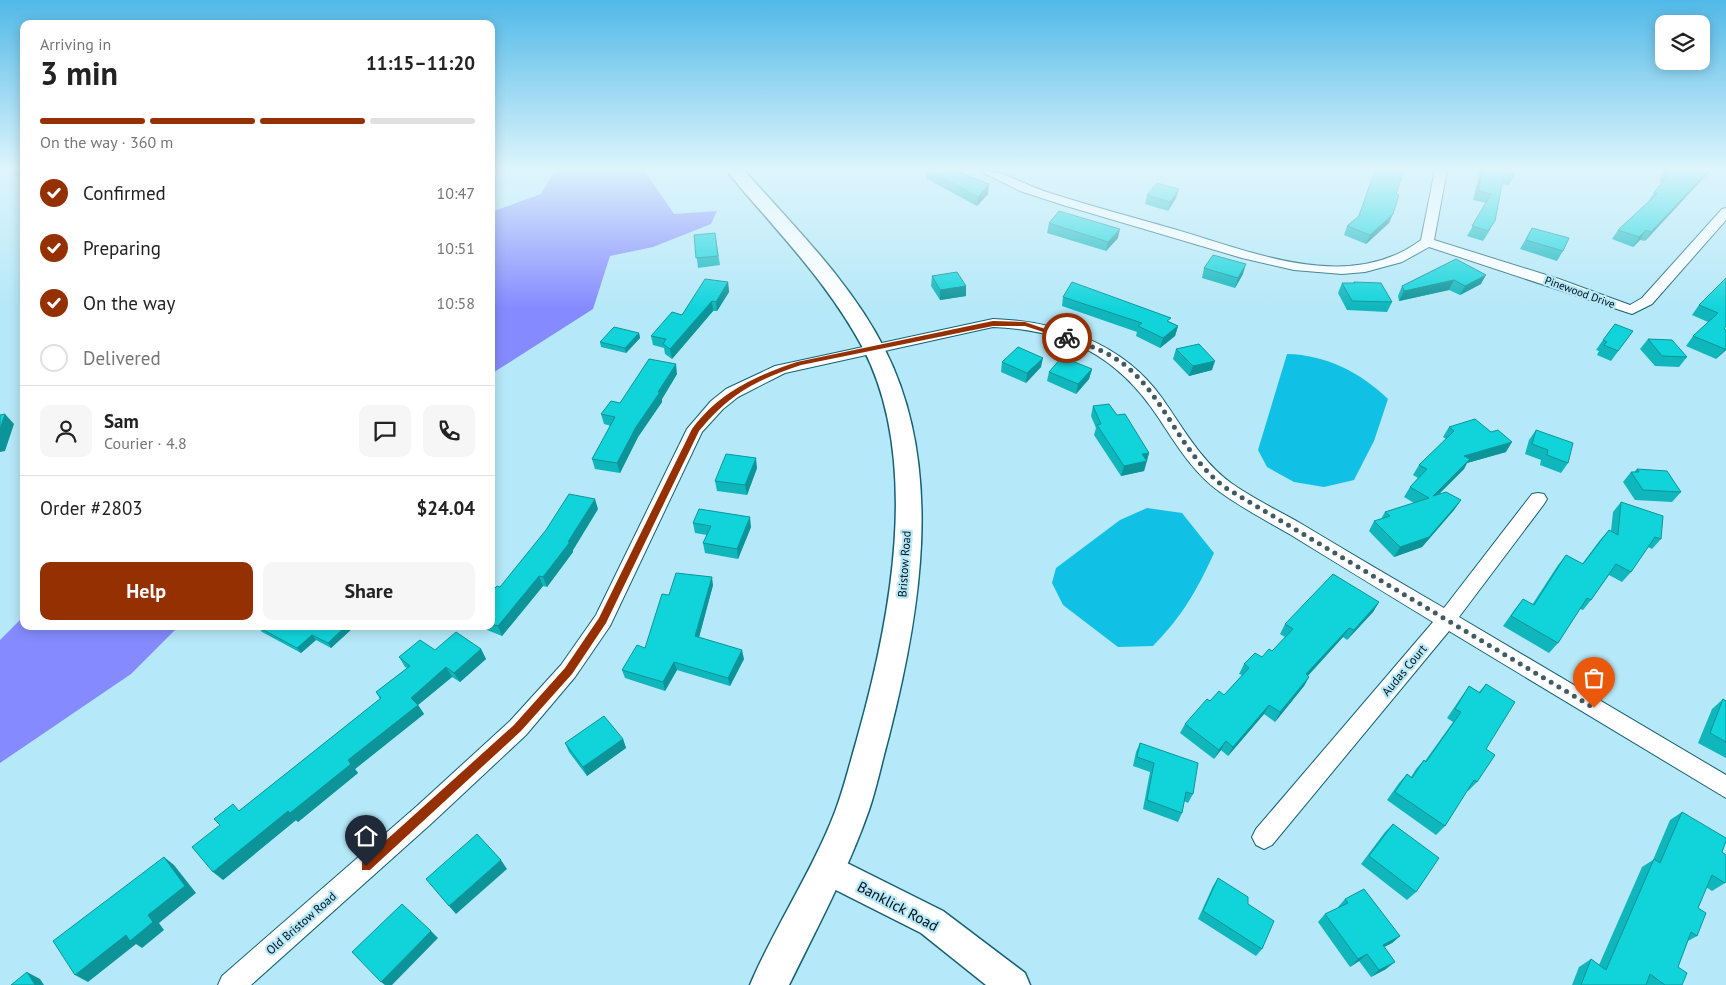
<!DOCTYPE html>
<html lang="en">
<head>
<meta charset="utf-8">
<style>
	:root { --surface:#fff; --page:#f6f6f6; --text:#222; --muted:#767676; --line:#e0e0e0; --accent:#953003 }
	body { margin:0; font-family:"PT Sans",sans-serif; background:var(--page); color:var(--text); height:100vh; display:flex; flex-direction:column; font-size:19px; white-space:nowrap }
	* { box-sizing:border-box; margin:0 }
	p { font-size:16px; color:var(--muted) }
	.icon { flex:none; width:28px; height:28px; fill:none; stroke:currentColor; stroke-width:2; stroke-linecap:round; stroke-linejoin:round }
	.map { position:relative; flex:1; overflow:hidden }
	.side { position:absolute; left:20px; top:20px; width:475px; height:610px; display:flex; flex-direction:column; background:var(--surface); border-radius:10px; box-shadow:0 2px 12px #0003 }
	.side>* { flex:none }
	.tools { position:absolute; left:1655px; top:15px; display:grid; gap:10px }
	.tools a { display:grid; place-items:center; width:55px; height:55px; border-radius:10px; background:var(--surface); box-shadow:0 2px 12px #0003; font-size:25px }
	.pin { position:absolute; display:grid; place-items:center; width:42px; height:42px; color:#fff; margin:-51px -21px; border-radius:50% 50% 50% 0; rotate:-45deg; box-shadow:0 0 5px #0007 }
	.pin .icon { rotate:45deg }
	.courier { position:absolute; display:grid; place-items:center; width:50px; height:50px; margin:-25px; border:4px solid #953003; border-radius:50%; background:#fff; color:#222; box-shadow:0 1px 6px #0007 }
	.headline em { font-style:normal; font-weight:600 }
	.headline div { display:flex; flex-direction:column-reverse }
	.headline { display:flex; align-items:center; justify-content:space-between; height:85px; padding:0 20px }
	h1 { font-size:32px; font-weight:600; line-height:38px }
	.bar { display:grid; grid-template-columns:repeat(4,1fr); gap:8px 5px; align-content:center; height:60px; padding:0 20px }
	.bar i { height:6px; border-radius:4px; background:var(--line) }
	.bar .current { background:var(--accent) }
	.bar p { grid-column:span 4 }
	.line { display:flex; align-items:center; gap:12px; padding:0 20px; border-top:1px solid var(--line) }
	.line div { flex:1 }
	.round { display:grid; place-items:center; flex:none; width:52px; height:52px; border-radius:10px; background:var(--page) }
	ol { padding:0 20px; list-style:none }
	li { display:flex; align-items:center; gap:15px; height:55px }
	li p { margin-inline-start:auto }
	li .icon { padding:5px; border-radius:50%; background:var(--accent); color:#fff; stroke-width:4 }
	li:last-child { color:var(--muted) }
	li i { width:28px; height:28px; border:2px solid var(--line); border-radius:50% }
	.action { display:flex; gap:10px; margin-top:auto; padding:10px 20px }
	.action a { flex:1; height:58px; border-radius:10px; background:var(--accent); color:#fff; font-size:20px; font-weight:600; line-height:58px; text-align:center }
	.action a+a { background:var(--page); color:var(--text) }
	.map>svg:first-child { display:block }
	.forest { fill:#858bfe }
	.water { fill:#10c0e5 }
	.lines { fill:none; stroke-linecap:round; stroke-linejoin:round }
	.minor-casing { stroke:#146174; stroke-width:2 }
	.tertiary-casing { stroke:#146174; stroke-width:3 }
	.secondary-casing { stroke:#146174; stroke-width:3 }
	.minor { fill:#fff; fill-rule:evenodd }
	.tertiary { fill:#fff; fill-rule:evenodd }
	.secondary { fill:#fff; fill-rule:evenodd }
	.wall { fill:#0fb6bc }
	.shaded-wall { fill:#0c9499 }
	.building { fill:#11d4db; stroke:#0c9499 }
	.route { fill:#953003 }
	.done { stroke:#3f5b64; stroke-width:5; stroke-dasharray:0 9 }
	.labels { text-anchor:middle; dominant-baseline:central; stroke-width:4.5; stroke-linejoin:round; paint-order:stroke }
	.far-street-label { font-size:11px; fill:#000f14; stroke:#b5e8f8 }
	.street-label { font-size:12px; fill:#000f14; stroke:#b5e8f8 }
	.near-street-label { font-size:15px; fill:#000f14; stroke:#b5e8f8 }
</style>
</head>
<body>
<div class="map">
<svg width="1726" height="985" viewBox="0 0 1726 985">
	<rect width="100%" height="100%" fill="#b5e8f8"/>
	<!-- forest -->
	<path class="forest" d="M555,170H644L674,214L717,211L711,224L653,247L610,256L593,309L491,374V212L541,194Z
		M24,616V626H179L131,674L0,763V640Z"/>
	<!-- water -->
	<path class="water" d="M1287,354C1326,355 1360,372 1388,399L1374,441L1354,480L1324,487L1294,482L1267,467L1258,450Z
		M1147,508L1182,513L1214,553C1196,592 1183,615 1153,646L1118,647L1063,605L1052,583L1056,568L1120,520Z"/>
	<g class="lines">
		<defs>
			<path id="minor" d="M978,170C1004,170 1028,187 1053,194C1094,207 1136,218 1177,230C1253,252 1349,294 1421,240L1435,170H1447L1434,240L1559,279L1630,305L1642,298L1722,209L1726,208V220L1652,304L1632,314L1429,247L1402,262L1365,272L1342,274L1294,270L1242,258L1063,205L1020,191Z
				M993,319C1058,321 1123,343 1162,398C1183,428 1201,461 1231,483C1252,498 1277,510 1300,523C1348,552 1396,580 1444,608L1532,494L1538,493L1544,494L1547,499L1544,504L1459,617L1726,775V798L1449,631L1272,845L1264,849L1256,845L1252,837L1256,829L1433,622C1385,593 1338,564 1291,535C1267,521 1242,508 1220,492C1193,473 1176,444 1158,417C1117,355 1066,330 993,327L785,373L738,397L723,409L702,432L610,626L575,677L526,735L433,822L251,985H218L222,976L417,806L510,721L561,665L596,615L687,429L711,401L726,389L775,366Z"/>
			<path id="tertiary" d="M827,853L943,911L1025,973L1030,985H986L921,933L816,880L811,869L816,858Z"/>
			<path id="secondary" d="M727,170H744C794,227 851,282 885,350C945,468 920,614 889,736C882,761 877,786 869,810C848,870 817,928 789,985H750C775,926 812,872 835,812C844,788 850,763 857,739C890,622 922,462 863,348C839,303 807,264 773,225C758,207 741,190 727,170Z"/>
		</defs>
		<!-- minor casing -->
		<use href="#minor" class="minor-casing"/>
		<!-- tertiary casing -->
		<use href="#tertiary" class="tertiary-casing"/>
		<!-- secondary casing -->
		<use href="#secondary" class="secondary-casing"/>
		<!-- minor -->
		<use href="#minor" class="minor"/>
		<!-- tertiary -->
		<use href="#tertiary" class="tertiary"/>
		<!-- secondary -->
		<use href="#secondary" class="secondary"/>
	</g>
	<!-- wall -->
	<path class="wall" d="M927,170H958L988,194L977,206L927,179Z
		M1375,170H1404L1396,194L1389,223L1366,244L1344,235L1347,226L1358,217Z
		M1480,170H1515L1514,176L1509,185L1502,184L1490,230L1483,241L1467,236L1486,203L1473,200Z
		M1666,170H1711L1645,241L1640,240L1633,247L1612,239L1618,230L1648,202L1654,193L1662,182L1659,181Z
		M1147,195L1176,198L1168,211L1145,204Z
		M1049,223L1118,238L1106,251L1047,233Z
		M1532,228L1563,251L1557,261L1520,249Z
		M715,233L720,265L698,268L694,235Z
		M1456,259L1481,284L1460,295L1449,290L1399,301L1398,296L1402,286Z
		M1204,268L1243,274L1235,288L1202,278Z
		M932,276L966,286V296L940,300L931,286Z
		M1726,278L1724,329L1726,330V350L1716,359L1686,346L1693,336L1708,322L1692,315L1699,305Z
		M728,282L729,292L717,311H713L672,359L665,354L664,348L653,345L651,336Z
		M1354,282L1392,302L1387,312L1347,310L1338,293L1342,283H1353Z
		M1063,297L1170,322L1178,326L1175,336L1160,348L1136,336L1137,332L1062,306Z
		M1633,331L1611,361L1597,355L1599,351L1596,350L1603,340Z
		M639,333L640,338L626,353L601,347L600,342Z
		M1648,339L1687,357L1679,367L1655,366L1640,349Z
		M1176,349L1212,370L1189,376L1173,359Z
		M1002,362L1041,367L1026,383L1001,372Z
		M1092,369L1089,379L1076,394L1047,381L1049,372Z
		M677,374L662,399V402L638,437L620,473L595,469L592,459L611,426L604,424L601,414L620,403Z
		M1093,406L1117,415L1149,453L1144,471L1121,476L1094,435L1096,428L1091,416Z
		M1449,427L1506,452L1467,463L1464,469L1438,495L1461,500L1454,510L1422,547L1394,557L1369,531L1374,521L1381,519L1385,512L1414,503L1404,497L1410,487L1418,478L1413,475L1419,465L1446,439L1443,437Z
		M1536,430L1568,463L1561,473L1540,465L1541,460L1525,454L1529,440Z
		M757,468L747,495L717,491L715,481Z
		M1637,469L1681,492L1672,502L1635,500L1623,482L1631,472H1634Z
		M1621,502L1661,539L1652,549L1648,547L1631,572L1622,582L1609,575L1591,600L1583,610L1580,609L1558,643L1549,653L1503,626L1515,609L1523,599L1532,605L1558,565L1566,555L1582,564L1600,540L1609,530L1611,531L1613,512Z
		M598,509L573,550V552L547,587L543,586L502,636L477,626H491V592L500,587Z
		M693,523L751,527L738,559L705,553L703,543L707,535L695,533Z
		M713,585L699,637L744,659L730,686L677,670L665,691L625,678L622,670L645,648L669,595Z
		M1379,602L1373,612L1347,640L1343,637L1308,676L1309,677L1304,686L1275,722L1264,714L1228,756L1221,750L1214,759L1180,733L1185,724L1210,701L1224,695L1242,675L1239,674L1244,664L1262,657L1272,651L1285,637L1280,634L1285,624Z
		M259,626H353L354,627L331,648L316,640L301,653L262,632L258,627Z
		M481,649L486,659L460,682L452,677L418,705L424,714L355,769L358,773L298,822L296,820L223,880L240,810L380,699L376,692L407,668L405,667L399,657L435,650Z
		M1486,684V749L1477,782L1468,791L1467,790L1445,826L1436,835L1387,800L1399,783L1407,774L1411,777L1416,769L1424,760L1425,761L1453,722L1447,718L1462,696L1469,686L1479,692Z
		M1723,699L1726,701V758L1698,743L1712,709Z
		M623,739L626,748L587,776L569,752L565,743Z
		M1140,743L1193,794L1188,803L1184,801L1182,813L1178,822L1143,809L1150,772L1133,766L1136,752Z
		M1682,812L1722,852L1725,883L1712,891L1706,887L1698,908L1697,936L1688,941L1678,967L1682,985H1572L1579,967L1591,959L1599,965L1642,867L1653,860L1670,820Z
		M1393,824L1416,892L1407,900L1361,864L1385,832Z
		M1218,878L1248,904L1262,949L1256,956L1198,919L1213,886Z
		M1345,899L1400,936L1392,943L1384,947L1386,969L1371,977L1359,961L1350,967L1318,922L1325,914L1338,908V907Z"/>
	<!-- shaded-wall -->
	<path class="shaded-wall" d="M13,170H23L24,173L16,176Z
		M1709,170H1711L1645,241L1651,232Z
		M989,184L988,194L977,206L978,197Z
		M1179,189L1176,198L1168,211L1170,202Z
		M1393,214L1389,223L1366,244L1370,235Z
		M1120,229L1118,238L1106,251L1108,242Z
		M1646,230L1640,240L1633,247L1639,237Z
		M1246,264L1243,274L1235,288L1238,278Z
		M1486,275L1481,284L1460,295L1465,286Z
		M1454,280L1449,290L1399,301L1404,291Z
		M728,282L729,292L717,311L716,302Z
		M966,286V296L940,300V290Z
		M712,301L713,311L672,359L670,349Z
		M1178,326L1175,336L1160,348L1163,338Z
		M639,333L640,338L626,353L625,348Z
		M1726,348V350L1716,359Z
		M1043,358L1041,367L1026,383L1027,373Z
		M1215,361L1212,370L1189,376L1193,366Z
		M676,364L677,374L662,399V402L638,437L620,473L617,463L636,427Z
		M1092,369L1089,379L1076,394L1078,384Z
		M5,414L14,424L5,451L0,452V429Z
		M1512,442L1506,452L1467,463L1464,469L1427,506L1433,496L1464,456Z
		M1149,453L1144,471L1121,476L1124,466L1142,454Z
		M756,458L757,468L747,495L745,485Z
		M595,499L598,509L573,550V552L547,587L543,577L568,542Z
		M1461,500L1454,510L1422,547L1394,557L1400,547Z
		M750,517L751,527L738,559L737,549Z
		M539,576L543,586L502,636L498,626Z
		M712,577L713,585L697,645L695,636Z
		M1379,602L1373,612L1347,640L1354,630Z
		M346,626H353L354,627L331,648L328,643Z
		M1349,628L1343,637L1300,684L1306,674Z
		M312,635L316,640L301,653L297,648Z
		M481,649L486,659L460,682L454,673Z
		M742,650L744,659L730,686L728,678Z
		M674,662L677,670L665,691L663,682Z
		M446,667L452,677L418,705L424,714L355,769L358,773L298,822L296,820L223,880L213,872L348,760L411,698Z
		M1309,677L1304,686L1275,722L1280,712Z
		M1269,705L1264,714L1228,756L1233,747Z
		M623,739L626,748L587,776L583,767Z
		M1226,741L1221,750L1214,759L1219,750Z
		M164,857L174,865L196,893L159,923L164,930L142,948L136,944L88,982L75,975L148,915Z
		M501,860L507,869L456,914L449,906Z
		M431,931L438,938L392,985H385L381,982Z
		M1400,936L1392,943L1374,952L1383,945Z
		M1367,954L1359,961L1350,967L1358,959Z
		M1395,962L1386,969L1371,977L1379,970Z
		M27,972L40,979L44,985H35Z"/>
	<!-- building -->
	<path class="building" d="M929,170H958L964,174L989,184L978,197Z
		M1375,170H1404L1396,194L1399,195L1393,214L1370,235L1347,226L1359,216Z
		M1482,170H1515L1514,176L1504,174L1495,221L1488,231L1472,226L1491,194L1478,191Z
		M1666,170H1709L1651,232L1646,230L1639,237L1618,230L1657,194L1654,193L1669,173L1664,172Z
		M1157,183L1179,189L1170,202L1147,195Z
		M1059,211L1120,229L1108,242L1049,223Z
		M1532,228L1569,238L1563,251L1526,240Z
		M715,233L718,256L696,258L694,235Z
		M1213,255L1246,264L1238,278L1204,268Z
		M1456,259L1486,275L1465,286L1454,280L1404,291L1402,286Z
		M957,272L966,286L940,290L932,276Z
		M1726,278V326L1724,329L1726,330V348L1725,349L1693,336L1718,313L1699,305Z
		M705,279L728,282L716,302L712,301L670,349L663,344L666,339L651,336L672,312L682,315Z
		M1072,282L1171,318L1167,321L1178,326L1163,338L1138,326L1142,323L1063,297Z
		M1354,282L1381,283L1392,302L1352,301L1342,283H1355Z
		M1615,324L1633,331L1618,351L1604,345L1607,342L1603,340Z
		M614,327L639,333L625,348L600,342Z
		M1648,339L1672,340L1687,357L1662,356Z
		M1199,344L1215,361L1193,366L1176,349Z
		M1018,347L1043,358L1027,373L1002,362Z
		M1062,357L1092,369L1078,384L1049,372Z
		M649,359L676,364L658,392H660L636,427L617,463L592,459L615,417L601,414L611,401L620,403Z
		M1109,404L1117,415L1125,414L1149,453L1142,454L1147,461L1124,466L1097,425L1101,424L1093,406Z
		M5,414L0,429V415Z
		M1475,419L1491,432L1498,430L1512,442L1464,456L1470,459L1433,496L1446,492L1461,500L1429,537L1400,547L1374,521L1390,516L1385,512L1429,498L1410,487L1427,469L1419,465L1454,431L1449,427Z
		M1536,430L1573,443L1568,463L1547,455L1548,450L1532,444Z
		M726,454L756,458L745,485L715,481Z
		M1637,469L1667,471L1681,492L1643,490L1631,472H1639Z
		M569,494L595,499L568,542H570L543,577L539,576L498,626L491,624V592L497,586L500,587L546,530Z
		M1621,502L1663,516L1661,539L1655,537L1631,572L1616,564L1591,600L1587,598L1558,643L1511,616L1523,599L1534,605L1566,555L1583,564L1609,530L1618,535Z
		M699,509L750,517L737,549L703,543L711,526L693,523Z
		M676,573L712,577L695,636L742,650L728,678L674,662L663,682L622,670L637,645L645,648L662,594L669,595Z
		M1333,574L1379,602L1354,630L1349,628L1306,674L1309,677L1280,712L1269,705L1233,747L1226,741L1219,750L1185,724L1207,699L1210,701L1219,691L1224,695L1249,668L1244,664L1255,653L1262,657L1269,649L1272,651L1293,629L1285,624Z
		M259,626H346L328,643L312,635L297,648L258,627Z
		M456,632L481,649L454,673L446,667L411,698L418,705L348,760L351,764L290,813L288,811L213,872L192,847L220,825L214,819L233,804L239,811L381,698L376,692L410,666L399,657L420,640L435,650Z
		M1486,684L1515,702L1486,749L1495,755L1477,782L1474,780L1445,826L1395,792L1407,774L1412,778L1424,760L1426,762L1461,712L1455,709L1469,686L1480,693Z
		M1723,699L1726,701V742L1710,733Z
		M604,716L623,739L583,767L565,743Z
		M1140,743L1198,763L1193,794L1186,792L1182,813L1147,800L1154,763L1137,757Z
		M1682,812L1726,838V841L1722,852L1726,855V881L1725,883L1712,875L1698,908L1706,913L1697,936L1691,932L1678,967L1687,973L1682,985H1665L1650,974L1646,985H1581L1591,959L1606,970L1654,859L1660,863Z
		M1393,824L1439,858L1416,892L1369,856Z
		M477,834L501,860L449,906L426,879Z
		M164,857L185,886L148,915L153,922L130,941L126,935L75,975L53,941Z
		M1218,878L1248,897V904L1274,921L1262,949L1203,911Z
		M1364,889L1400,936L1383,945L1395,962L1379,970L1367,954L1358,959L1325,914L1348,903L1345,899Z
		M402,904L431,931L381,982L352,952Z
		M27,972L35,985H11Z"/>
	<!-- sky -->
	<linearGradient id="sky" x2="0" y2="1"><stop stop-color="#51b9e7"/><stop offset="0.55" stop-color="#def5fc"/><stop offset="1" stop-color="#def5fc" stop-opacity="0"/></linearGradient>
	<rect width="1726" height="308" fill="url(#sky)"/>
	<!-- route -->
	<path class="route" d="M993,321L1025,322L1071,338L1065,339L1025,326H993L801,365C754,381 731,393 699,431L606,623L572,674L521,731L370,870H362V862L514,725L565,668L599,618L692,429C718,393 755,376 797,362Z"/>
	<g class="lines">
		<!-- done -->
		<path class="done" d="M1067,338C1088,345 1109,352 1126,366C1167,400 1181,455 1226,488L1594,708"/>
	</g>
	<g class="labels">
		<!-- far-street labels -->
		<g class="far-street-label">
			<text transform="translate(1580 292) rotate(20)">Pinewood Drive</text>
		</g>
		<!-- street labels -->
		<g class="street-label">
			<text transform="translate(904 564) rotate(-86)">Bristow Road</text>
			<text transform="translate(1404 670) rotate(-50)">Audas Court</text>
			<text transform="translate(301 923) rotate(-41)">Old Bristow Road</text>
		</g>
		<!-- near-street labels -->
		<g class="near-street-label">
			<text transform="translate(898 906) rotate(28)">Banklick Road</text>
		</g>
	</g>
</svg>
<div class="tools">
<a><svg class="icon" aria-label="layers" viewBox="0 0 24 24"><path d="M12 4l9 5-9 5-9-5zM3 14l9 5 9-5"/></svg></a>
</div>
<div class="pin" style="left:1594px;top:708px;background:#ea580c"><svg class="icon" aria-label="bag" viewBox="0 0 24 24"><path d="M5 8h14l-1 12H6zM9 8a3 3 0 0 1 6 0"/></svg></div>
<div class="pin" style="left:366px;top:866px;background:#1f2937"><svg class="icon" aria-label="home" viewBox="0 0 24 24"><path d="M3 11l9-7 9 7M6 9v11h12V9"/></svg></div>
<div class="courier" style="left:1067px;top:338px"><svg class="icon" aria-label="bike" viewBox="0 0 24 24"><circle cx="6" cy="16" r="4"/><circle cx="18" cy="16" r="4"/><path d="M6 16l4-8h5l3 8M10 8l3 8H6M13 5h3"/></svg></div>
<section class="side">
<div class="headline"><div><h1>3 min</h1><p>Arriving in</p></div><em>11:15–11:20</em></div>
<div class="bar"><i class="current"></i><i class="current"></i><i class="current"></i><i></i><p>On the way · 360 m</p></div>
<ol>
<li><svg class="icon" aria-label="check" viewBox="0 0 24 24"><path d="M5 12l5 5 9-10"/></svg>Confirmed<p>10:47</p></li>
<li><svg class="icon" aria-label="check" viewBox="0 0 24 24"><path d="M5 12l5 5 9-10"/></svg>Preparing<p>10:51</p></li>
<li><svg class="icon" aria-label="check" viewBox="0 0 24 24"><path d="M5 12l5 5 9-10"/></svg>On the way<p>10:58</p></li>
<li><i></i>Delivered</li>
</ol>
<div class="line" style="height:90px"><a class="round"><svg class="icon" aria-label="person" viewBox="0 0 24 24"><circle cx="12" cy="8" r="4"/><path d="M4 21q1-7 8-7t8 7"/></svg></a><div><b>Sam</b><p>Courier · 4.8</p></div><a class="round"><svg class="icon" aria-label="chat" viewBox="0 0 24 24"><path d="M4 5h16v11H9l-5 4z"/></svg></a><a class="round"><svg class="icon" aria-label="phone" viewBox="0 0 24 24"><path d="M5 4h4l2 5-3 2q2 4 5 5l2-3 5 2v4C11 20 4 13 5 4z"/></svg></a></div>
<div class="line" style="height:65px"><div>Order #2803</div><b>$24.04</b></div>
<div class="action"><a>Help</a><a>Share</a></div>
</section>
</div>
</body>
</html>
